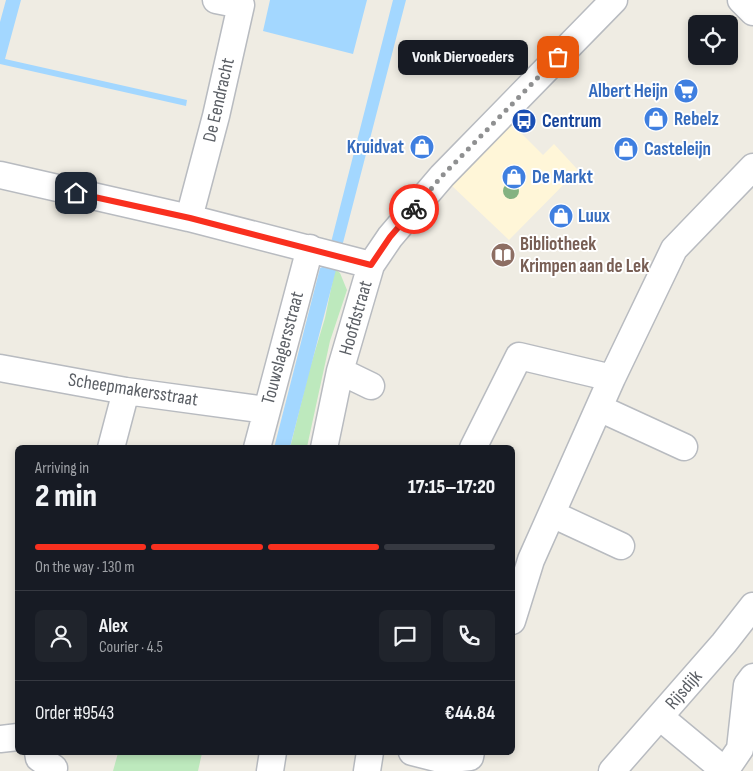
<!DOCTYPE html>
<html lang="en">
<head>
<meta charset="utf-8">
<style>
	:root { --surface:#171b24; --page:#20242c; --text:#f1f3f6; --muted:#9ea1a6; --line:#363941; --accent:#f9301f }
	body { margin:0; font-family:"Sofia Sans Condensed",sans-serif; background:var(--page); color:var(--text); height:100vh; display:flex; flex-direction:column; font-size:19px; white-space:nowrap }
	* { box-sizing:border-box; margin:0 }
	p { font-size:16px; color:var(--muted) }
	.icon { flex:none; width:28px; height:28px; fill:none; stroke:currentColor; stroke-width:2; stroke-linecap:round; stroke-linejoin:round }
	.map { position:relative; flex:1; overflow:hidden }
	.side { position:absolute; left:15px; top:445px; width:500px; height:310px; display:flex; flex-direction:column; background:var(--surface); border-radius:8px; box-shadow:0 2px 8px #0003 }
	.side>* { flex:none }
	.tools { position:absolute; left:688px; top:15px; display:grid; gap:10px }
	.tools a { display:grid; place-items:center; width:50px; height:50px; border-radius:8px; background:var(--surface); box-shadow:0 2px 8px #0003; font-size:25px }
	.pin { position:absolute; display:grid; place-items:center; width:42px; height:42px; color:#fff; margin:-21px; border-radius:10px; box-shadow:0 2px 8px #0006 }
	.courier { position:absolute; display:grid; place-items:center; width:50px; height:50px; margin:-25px; border:4px solid #f9301f; border-radius:50%; background:#fff; color:#222; box-shadow:0 1px 6px #0007 }
	.bubble { position:absolute; height:35px; border-radius:8px; background:var(--surface); box-shadow:0 2px 8px #0003; font-size:16px; font-weight:800; line-height:35px; text-align:center }
	.headline em { font-style:normal; font-weight:800 }
	.headline div { display:flex; flex-direction:column-reverse }
	.headline { display:flex; align-items:center; justify-content:space-between; height:85px; padding:0 20px }
	h1 { font-size:32px; font-weight:800; line-height:38px }
	.bar { display:grid; grid-template-columns:repeat(4,1fr); gap:8px 5px; align-content:center; height:60px; padding:0 20px }
	.bar i { height:6px; border-radius:4px; background:var(--line) }
	.bar .selected { background:var(--accent) }
	.bar p { grid-column:span 4 }
	.line { display:flex; align-items:center; gap:12px; padding:0 20px; border-top:1px solid var(--line) }
	.line div { flex:1 }
	.round { display:grid; place-items:center; flex:none; width:52px; height:52px; border-radius:8px; background:var(--page) }
	.map>svg:first-child { display:block }
	.commercial { fill:#fff6d8 }
	.green { fill:#bde9bd }
	.water { fill:#a3d7ff }
	.lines { fill:none; stroke-linecap:round; stroke-linejoin:round }
	.minor-casing { stroke:#b8bbc0; stroke-width:29 }
	.minor { stroke:#fff; stroke-width:26 }
	.tree { fill:#84b281 }
	.done { stroke:#8f9091; stroke-width:5; stroke-dasharray:0 9 }
	.route { stroke:#f9301f; stroke-width:6 }
	.labels { text-anchor:middle; dominant-baseline:central; stroke-width:4; stroke-linejoin:round; paint-order:stroke }
	.shop-label { font-size:19px; font-weight:bold; fill:#366cbe; stroke:#fff; text-anchor:start }
	.street-label { font-size:19px; fill:#5b5f65; stroke:#fff }
	.transit-label { font-size:19px; font-weight:bold; fill:#164399; stroke:#fff; text-anchor:start }
	.education-label { font-size:19px; font-weight:bold; fill:#785e54; stroke:#fff; text-anchor:start }
</style>
</head>
<body>
<div class="map">
<svg width="753" height="771" viewBox="0 0 753 771">
	<rect width="100%" height="100%" fill="#efece3"/>
	<!-- commercial -->
	<path class="commercial" d="M511,123L543,155L554,144L578,170L509,240L450,184Z"/>
	<!-- green -->
	<path class="green" d="M335,269L340,273L347,290L330,341L307,447L290,448L309,371L325,318Z
		M118,753V752L202,753L198,771H113Z"/>
	<!-- water -->
	<path class="water" d="M6,0H21L5,59L187,100L186,106L0,64V22Z
		M270,0H367L353,54L263,31Z
		M393,0H406L290,447L274,448L320,268L325,266Z"/>
	<g class="lines">
		<defs>
			<path id="minor" d="M741,0L753,12
				M0,175L189,218L371,265
				M189,218L216,116L241,5L216,0
				M0,368L126,391L266,410
				M340,371L371,386
				M599,408L684,447
				M111,448L126,391
				M257,448L310,248
				M324,448L340,371L371,265L390,237L442,176L614,0
				M473,448L519,356L612,378
				M552,514L621,546
				M512,621L531,560L612,378L674,249L753,167
				M660,717L725,771
				M0,739L18,737
				M38,752L39,758L54,768L53,771
				M412,752L444,760L470,757L471,752
				M270,771L273,752
				M367,771L370,752
				M612,771L724,643L753,606
				M725,771L740,749L747,685L753,677"/>
		</defs>
		<!-- minor casing -->
		<use href="#minor" class="minor-casing"/>
		<!-- minor -->
		<use href="#minor" class="minor"/>
	</g>
	<!-- trees -->
	<circle class="tree" cx="511" cy="191" r="8"/>
	<g class="lines">
		<!-- done -->
		<path class="done" d="M414,209L442,176L558,57"/>
		<!-- route -->
		<path class="route" d="M76,193L190,218L371,265L390,237L414,209"/>
	</g>
	<!-- icons -->
	<defs>
		<symbol id="supermarket-disc" viewBox="-11 -11 22 22"><circle r="9.5" fill="#3f7fe0" stroke="#fff"/><path d="M-6-5.5h2.5l.6 2H6L4.5 2H-2.5L-4.4-4H-6ZM-1.5 3.2a1.3 1.3 0 1 0 .1 0ZM3 3.2a1.3 1.3 0 1 0 .1 0Z" fill="#fff"/></symbol>
		<symbol id="shop-disc" viewBox="-11 -11 22 22"><circle r="9.5" fill="#3f7fe0" stroke="#fff"/><path d="M-5-2.5h2.3a2.7 3.5 0 0 1 5.4 0H5L5.5 6h-11ZM-1.5-2.5h3a1.5 2.3 0 0 0-3 0Z" fill="#fff"/></symbol>
		<symbol id="bus-disc" viewBox="-11 -11 22 22"><circle r="9.5" fill="#1a4fb4" stroke="#fff"/><path d="M-5-6H5V4H4V6H2V4H-2V6H-4V4H-5ZM-3.5-4V0h7V-4ZM-3.5 1.2v1.5H-2V1.2ZM2 1.2v1.5H3.5V1.2Z" fill="#fff"/></symbol>
		<symbol id="library-disc" viewBox="-11 -11 22 22"><circle r="9.5" fill="#8d6e63" stroke="#fff"/><path d="M-6-4Q-3-5.5-.7-3.5V5Q-3 3-6 4ZM6-4Q3-5.5 .7-3.5V5Q3 3 6 4Z" fill="#fff"/></symbol>
	</defs>
	<g fill-rule="evenodd">
		<use href="#supermarket-disc" x="672" y="77" width="28" height="28"/>
		<use href="#shop-disc" x="642" y="105" width="28" height="28"/>
		<use href="#bus-disc" x="510" y="107" width="28" height="28"/>
		<use href="#shop-disc" x="408" y="133" width="28" height="28"/>
		<use href="#shop-disc" x="612" y="135" width="28" height="28"/>
		<use href="#shop-disc" x="500" y="163" width="28" height="28"/>
		<use href="#shop-disc" x="547" y="202" width="28" height="28"/>
		<use href="#library-disc" x="489" y="241" width="28" height="28"/>
	</g>
	<g class="labels">
		<!-- shop labels -->
		<g class="shop-label">
			<text x="668" y="91" text-anchor="end">Albert Heijn</text>
			<text x="674" y="119">Rebelz</text>
			<text x="404" y="147" text-anchor="end">Kruidvat</text>
			<text x="644" y="149">Casteleijn</text>
			<text x="532" y="177">De Markt</text>
			<text x="578" y="216">Luux</text>
		</g>
		<!-- street labels -->
		<g class="street-label">
			<text transform="translate(219 100) rotate(-77)">De Eendracht</text>
			<text transform="translate(356 318) rotate(-74)">Hoofdstraat</text>
			<text transform="translate(283 348) rotate(-75)">Touwslagersstraat</text>
			<text transform="translate(133 390) rotate(9)">Scheepmakersstraat</text>
			<text transform="translate(684 690) rotate(-49)">Rijsdijk</text>
		</g>
		<!-- transit labels -->
		<g class="transit-label">
			<text x="542" y="121">Centrum</text>
		</g>
		<!-- education labels -->
		<g class="education-label">
			<text x="520" y="244">Bibliotheek<tspan x="520" dy="22">Krimpen aan de Lek</tspan></text>
		</g>
	</g>
</svg>
<div class="tools">
<a><svg class="icon" aria-label="locate" viewBox="0 0 24 24"><circle cx="12" cy="12" r="6"/><path d="M12 2v4M12 18v4M2 12h4M18 12h4"/></svg></a>
</div>
<div class="pin" style="left:558px;top:57px;background:#ea580c"><svg class="icon" aria-label="bag" viewBox="0 0 24 24"><path d="M5 8h14l-1 12H6zM9 8a3 3 0 0 1 6 0"/></svg></div>
<div class="pin" style="left:76px;top:193px;background:#1f2937"><svg class="icon" aria-label="home" viewBox="0 0 24 24"><path d="M3 11l9-7 9 7M6 9v11h12V9"/></svg></div>
<div class="courier" style="left:414px;top:209px"><svg class="icon" aria-label="bike" viewBox="0 0 24 24"><circle cx="6" cy="16" r="4"/><circle cx="18" cy="16" r="4"/><path d="M6 16l4-8h5l3 8M10 8l3 8H6M13 5h3"/></svg></div>
<div class="bubble" style="left:398px;top:40px;width:130px">Vonk Diervoeders</div>
<section class="side">
<div class="headline"><div><h1>2 min</h1><p>Arriving in</p></div><em>17:15–17:20</em></div>
<div class="bar"><i class="selected"></i><i class="selected"></i><i class="selected"></i><i></i><p>On the way · 130 m</p></div>
<div class="line" style="height:90px"><a class="round"><svg class="icon" aria-label="person" viewBox="0 0 24 24"><circle cx="12" cy="8" r="4"/><path d="M4 21q1-7 8-7t8 7"/></svg></a><div><b>Alex</b><p>Courier · 4.5</p></div><a class="round"><svg class="icon" aria-label="chat" viewBox="0 0 24 24"><path d="M4 5h16v11H9l-5 4z"/></svg></a><a class="round"><svg class="icon" aria-label="phone" viewBox="0 0 24 24"><path d="M5 4h4l2 5-3 2q2 4 5 5l2-3 5 2v4C11 20 4 13 5 4z"/></svg></a></div>
<div class="line" style="height:65px"><div>Order #9543</div><b>€44.84</b></div>
</section>
</div>
</body>
</html>
